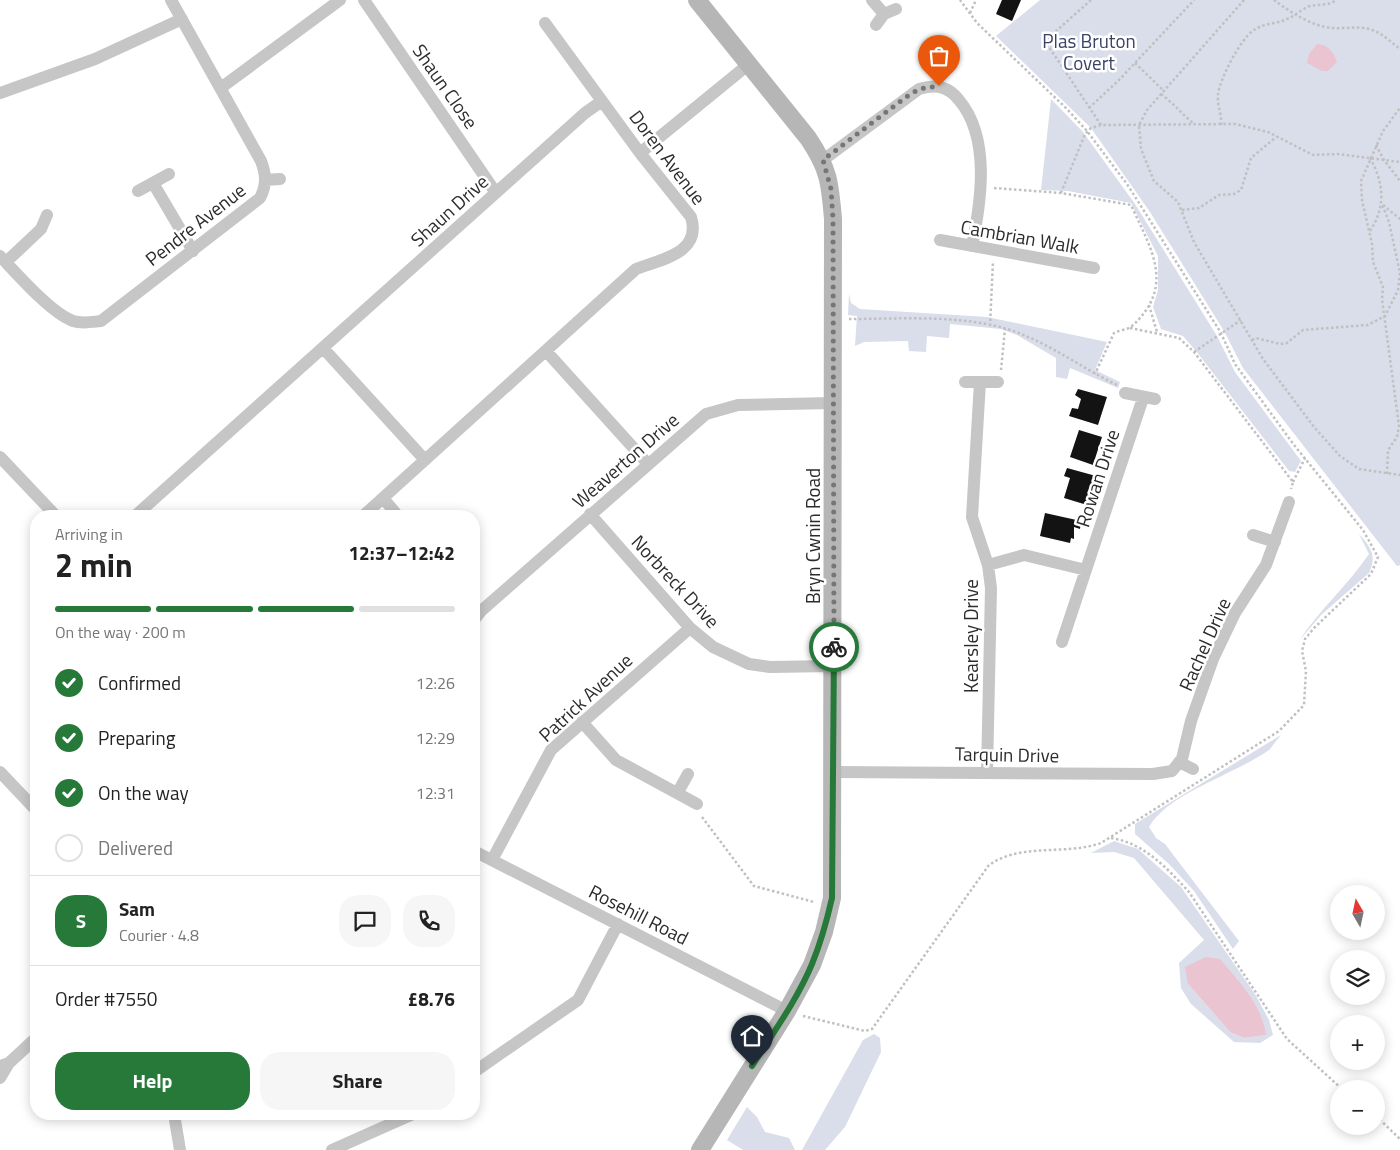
<!DOCTYPE html>
<html lang="en">
<head>
<meta charset="utf-8">
<style>
	:root { --surface:#fff; --page:#f6f6f6; --text:#222; --muted:#767676; --line:#e0e0e0; --accent:#27793a }
	body { margin:0; font-family:"Titillium Web",sans-serif; background:var(--page); color:var(--text); height:100vh; display:flex; flex-direction:column; font-size:19px; white-space:nowrap }
	* { box-sizing:border-box; margin:0 }
	p { font-size:16px; color:var(--muted) }
	.icon { flex:none; width:28px; height:28px; fill:none; stroke:currentColor; stroke-width:2; stroke-linecap:round; stroke-linejoin:round }
	.map { position:relative; flex:1; overflow:hidden }
	.drawer { position:absolute; left:30px; top:510px; width:450px; height:610px; display:flex; flex-direction:column; background:var(--surface); border-radius:20px; box-shadow:0 2px 12px #0003 }
	.drawer>* { flex:none }
	.needle { width:32px; rotate:351deg }
	.fabs { position:absolute; left:1330px; top:885px; display:grid; gap:10px }
	.fabs a { display:grid; place-items:center; width:55px; height:55px; border-radius:50%; background:var(--surface); box-shadow:0 2px 12px #0003; font-size:25px }
	.pin { position:absolute; display:grid; place-items:center; width:42px; height:42px; color:#fff; margin:-51px -21px; border-radius:50% 50% 50% 0; rotate:-45deg; box-shadow:0 0 5px #0007 }
	.pin .icon { rotate:45deg }
	.courier { position:absolute; display:grid; place-items:center; width:50px; height:50px; margin:-25px; border:4px solid #27793a; border-radius:50%; background:#fff; color:#222; box-shadow:0 1px 6px #0007 }
	.headline em { font-style:normal; font-weight:700 }
	.headline div { display:flex; flex-direction:column-reverse }
	.headline { display:flex; align-items:center; justify-content:space-between; height:85px; padding:0 25px }
	h1 { font-size:32px; font-weight:700; line-height:38px }
	.bar { display:grid; grid-template-columns:repeat(4,1fr); gap:8px 5px; align-content:center; height:60px; padding:0 25px }
	.bar i { height:6px; border-radius:4px; background:var(--line) }
	.bar .active { background:var(--accent) }
	.bar p { grid-column:span 4 }
	.line { display:flex; align-items:center; gap:12px; padding:0 25px; border-top:1px solid var(--line) }
	.line div { flex:1 }
	.round { display:grid; place-items:center; flex:none; width:52px; height:52px; border-radius:20px; background:var(--page) }
	ol { padding:0 25px; list-style:none }
	li { display:flex; align-items:center; gap:15px; height:55px }
	li p { margin-inline-start:auto }
	li .icon { padding:5px; border-radius:50%; background:var(--accent); color:#fff; stroke-width:4 }
	li:last-child { color:var(--muted) }
	li i { width:28px; height:28px; border:2px solid var(--line); border-radius:50% }
	.primary-button { display:flex; gap:10px; margin-top:auto; padding:10px 25px }
	.primary-button a { flex:1; height:58px; border-radius:20px; background:var(--accent); color:#fff; font-size:20px; font-weight:700; line-height:58px; text-align:center }
	.primary-button a+a { background:var(--page); color:var(--text) }
	.map>svg:first-child { display:block }
	.green { fill:#daddea; fill-rule:evenodd }
	.water { fill:#eac5d1 }
	.building { fill:#131313 }
	.lines { fill:none; stroke-linecap:round; stroke-linejoin:round }
	.path { stroke:#c0c0c0; stroke-width:2.5; stroke-dasharray:2.5 2.5; stroke-linecap:butt }
	.street { stroke:#c6c6c6; stroke-width:12 }
	.secondary { stroke:#b6b6b6; stroke-width:18 }
	.done { stroke:#767676; stroke-width:5; stroke-dasharray:0 9 }
	.route { stroke:#27793a; stroke-width:6 }
	.labels { text-anchor:middle; dominant-baseline:central; stroke-width:5; stroke-linejoin:round; paint-order:stroke }
	.park-label { font-size:19px; fill:#3a4267; stroke:#fff }
	.street-label { font-size:19px; fill:#2c2c2c; stroke:#fff }
</style>
</head>
<body>
<div class="map">
<svg width="1400" height="1150" viewBox="0 0 1400 1150">
	<rect width="100%" height="100%" fill="#fff"/>
	<!-- green -->
	<path class="green" d="M1040,0H1400V565L1397,566L1243,368L1224,331L1150,212L1091,128L996,36Z
		M1051,99L1083,132L1135,204L1217,336L1235,372L1301,461L1295,472L1289,471L1196,351L1183,336L1161,329L1153,307L1158,290V256L1131,203L1068,191L1041,190Z
		M849,294L851,303L860,309L987,317L1107,342L1095,370L1120,382L1118,388L1070,368L1067,379L1056,377V358L1017,335L1001,329L950,324L949,338L927,336L926,352L909,351L908,341L864,342L855,346L857,316L848,315Z
		M1359,534C1371,547 1377,556 1369,573L1321,615L1299,641C1320,609 1348,585 1369,554Z
		M1281,735C1277,739 1273,746 1269,750C1236,774 1168,793 1149,827L1156,838L1165,844L1239,941L1233,949L1194,891L1169,864L1135,834V824Z
		M1114,841L1138,849L1181,887L1255,994L1269,1020L1273,1035L1260,1043L1234,1042L1191,1004L1181,988L1179,963L1204,940L1134,858L1114,852L1091,853ZM1237,978L1265,1035L1244,1038L1230,1032L1188,984Z
		M874,1034L880,1038L881,1052L845,1127L825,1150H802L863,1040Z
		M747,1107L757,1117L765,1132L789,1138L795,1150H743L727,1140Z"/>
	<!-- water -->
	<path class="water" d="M1317,44C1328,44 1334,53 1337,62L1328,71H1322L1307,63L1309,54Z
		M1206,957L1220,959C1239,981 1262,1005 1266,1035L1244,1038L1230,1032L1188,984L1185,967Z"/>
	<!-- building -->
	<path class="building" d="M1002,0H1021L1012,21L996,14Z
		M1078,389L1107,397L1098,425L1069,416L1072,408L1078,409L1081,399L1075,395Z
		M1079,430L1102,437L1093,465L1070,457Z
		M1067,468L1096,476L1087,505L1064,498L1070,478L1064,476Z
		M1045,513L1081,521L1080,529L1074,527V539L1071,538L1070,543L1040,536Z"/>
	<g class="lines">
		<!-- path -->
		<path class="path" d="M1091,0L1045,41L1101,125
			M1244,0L1147,110L1139,125L1141,149L1154,181L1178,202L1194,242L1263,359L1314,427L1340,456L1359,469L1400,475
			M1274,0C1290,12 1313,27 1333,28C1347,29 1361,25 1375,31C1384,35 1392,43 1400,49
			M970,13L976,0
			M1135,63L1163,90
			M1161,94C1173,103 1182,114 1194,124
			M1089,108L1119,80L1194,0
			M1221,125C1222,114 1217,106 1218,95C1219,80 1241,38 1254,30C1264,23 1277,24 1287,19C1294,16 1300,11 1307,7C1317,3 1328,7 1336,0
			M1376,145L1384,160L1400,181
			M994,188L1061,193L1131,205C1151,249 1176,286 1132,326C1127,330 1119,330 1114,333L1095,374
			M1061,193L1085,134L1091,128L1101,125L1235,124L1268,132L1313,155L1338,154L1400,162
			M1383,205L1400,219
			M1182,210L1199,208L1219,195L1234,194L1241,190L1251,158L1276,137
			M1370,231C1386,207 1384,183 1370,158
			M1149,305L1157,332
			M849,319C904,319 975,313 1026,336C1057,349 1086,370 1117,385
			M990,326L993,261
			M1130,328L1179,338L1194,352L1293,482L1291,489
			M1252,340L1256,338L1280,344L1287,343L1303,330L1368,325L1385,316L1398,290L1400,273L1389,222L1382,204
			M1194,352L1241,320
			M1001,370L1005,329
			M1387,474L1388,450L1397,437L1399,426L1382,299L1383,287L1373,262L1372,244L1362,200L1361,181L1383,131L1400,108
			M1293,482L1305,458
			M702,817L754,886L814,902
			M1111,838C1144,843 1167,868 1189,892L1287,1039L1342,1089
			M803,1016L865,1031L872,1029L989,865C1023,842 1064,856 1101,843L1279,731L1304,705L1306,671L1302,651L1305,639L1314,628L1371,574L1378,557L1363,530L1294,445L1235,364L1221,333L1127,184L1087,131L1067,109L977,23L960,0
			M1376,1116L1400,1139"/>
		<!-- street -->
		<path class="street" d="M364,0L496,193
			M872,0L884,14
			M876,25L884,14L896,9
			M222,87L340,0
			M0,93L95,59L182,19
			M640,153L749,64
			M823,160L919,89C936,84 948,86 959,100C991,138 981,202 972,246
			M265,180L280,179
			M153,183L193,251
			M138,191L169,174
			M940,240L1094,268
			M0,256C17,274 51,313 73,321C82,324 91,322 101,321L260,198C267,185 266,174 261,161L171,0
			M6,262L41,229L47,215
			M323,348L425,460
			M546,351L648,464
			M965,382H998
			M980,382L972,517L988,565L991,588L987,772
			M1125,393L1155,399
			M0,457L56,516
			M383,498L398,516
			M590,514L690,628L713,647L749,664L770,667L834,666
			M135,516L585,113L602,101
			M363,516L636,269C662,259 702,253 691,217L640,153L545,23
			M1253,535L1275,542
			M988,565L1024,555L1086,570
			M474,620L481,611L706,414L738,405L833,403
			M1062,642L1143,398
			M582,722L616,760L697,804
			M1179,762L1193,769
			M0,772L36,810
			M833,772L1153,774L1172,771L1182,759L1191,721L1213,659L1235,613L1266,565L1289,502
			M678,792L688,774
			M474,851L787,1011
			M492,860L551,750L690,628
			M0,1066L9,1063L36,1038
			M474,1072L578,1000L618,924
			M0,1078L9,1063
			M174,1114L180,1150
			M332,1150L413,1114"/>
		<!-- secondary -->
		<path class="secondary" d="M697,0L808,138C829,169 830,183 833,219L832,898L824,932L812,965L787,1011L700,1150"/>
	</g>
	<g class="lines">
		<!-- done -->
		<path class="done" d="M834,647L833,219L831,189L823,160L906,97L919,89L939,86"/>
		<!-- route -->
		<path class="route" d="M752,1066C773,1033 797,1000 812,964C821,942 827,920 832,898L834,647"/>
	</g>
	<g class="labels">
		<!-- park labels -->
		<g class="park-label">
			<text x="1089" y="40">Plas Bruton<tspan x="1089" dy="22">Covert</tspan></text>
		</g>
		<!-- street labels -->
		<g class="street-label">
			<text transform="translate(446 86) rotate(55)">Shaun Close</text>
			<text transform="translate(668 157) rotate(53)">Doren Avenue</text>
			<text transform="translate(449 210) rotate(-42)">Shaun Drive</text>
			<text transform="translate(195 224) rotate(-38)">Pendre Avenue</text>
			<text transform="translate(1020 236) rotate(10)">Cambrian Walk</text>
			<text transform="translate(625 460) rotate(-41)">Weaverton Drive</text>
			<text transform="translate(1097 478) rotate(-72)">Rowan Drive</text>
			<text transform="translate(812 536) rotate(-90)">Bryn Cwnin Road</text>
			<text transform="translate(676 581) rotate(47)">Norbreck Drive</text>
			<text transform="translate(970 636) rotate(-90)">Kearsley Drive</text>
			<text transform="translate(1204 644) rotate(-66)">Rachel Drive</text>
			<text transform="translate(585 697) rotate(-43)">Patrick Avenue</text>
			<text transform="translate(1007 754) rotate(1)">Tarquin Drive</text>
			<text transform="translate(639 914) rotate(27)">Rosehill Road</text>
		</g>
	</g>
</svg>
<div class="fabs">
<a><svg class="needle" viewBox="-14 -14 28 28"><path d="M0-13l5 13h-10z" fill="#e53935"/><path d="M0 13l5-13h-10z" fill="#767676"/></svg></a>
<a><svg class="icon" aria-label="layers" viewBox="0 0 24 24"><path d="M12 4l9 5-9 5-9-5zM3 14l9 5 9-5"/></svg></a>
<a>+</a>
<a>−</a>
</div>
<div class="pin" style="left:939px;top:86px;background:#ea580c"><svg class="icon" aria-label="bag" viewBox="0 0 24 24"><path d="M5 8h14l-1 12H6zM9 8a3 3 0 0 1 6 0"/></svg></div>
<div class="pin" style="left:752px;top:1066px;background:#1f2937"><svg class="icon" aria-label="home" viewBox="0 0 24 24"><path d="M3 11l9-7 9 7M6 9v11h12V9"/></svg></div>
<div class="courier" style="left:834px;top:647px"><svg class="icon" aria-label="bike" viewBox="0 0 24 24"><circle cx="6" cy="16" r="4"/><circle cx="18" cy="16" r="4"/><path d="M6 16l4-8h5l3 8M10 8l3 8H6M13 5h3"/></svg></div>
<section class="drawer">
<div class="headline"><div><h1>2 min</h1><p>Arriving in</p></div><em>12:37–12:42</em></div>
<div class="bar"><i class="active"></i><i class="active"></i><i class="active"></i><i></i><p>On the way · 200 m</p></div>
<ol>
<li><svg class="icon" aria-label="check" viewBox="0 0 24 24"><path d="M5 12l5 5 9-10"/></svg>Confirmed<p>12:26</p></li>
<li><svg class="icon" aria-label="check" viewBox="0 0 24 24"><path d="M5 12l5 5 9-10"/></svg>Preparing<p>12:29</p></li>
<li><svg class="icon" aria-label="check" viewBox="0 0 24 24"><path d="M5 12l5 5 9-10"/></svg>On the way<p>12:31</p></li>
<li><i></i>Delivered</li>
</ol>
<div class="line" style="height:90px"><b class="round" style="background:var(--accent);color:#fff">S</b><div><b>Sam</b><p>Courier · 4.8</p></div><a class="round"><svg class="icon" aria-label="chat" viewBox="0 0 24 24"><path d="M4 5h16v11H9l-5 4z"/></svg></a><a class="round"><svg class="icon" aria-label="phone" viewBox="0 0 24 24"><path d="M5 4h4l2 5-3 2q2 4 5 5l2-3 5 2v4C11 20 4 13 5 4z"/></svg></a></div>
<div class="line" style="height:65px"><div>Order #7550</div><b>£8.76</b></div>
<div class="primary-button"><a>Help</a><a>Share</a></div>
</section>
</div>
</body>
</html>
